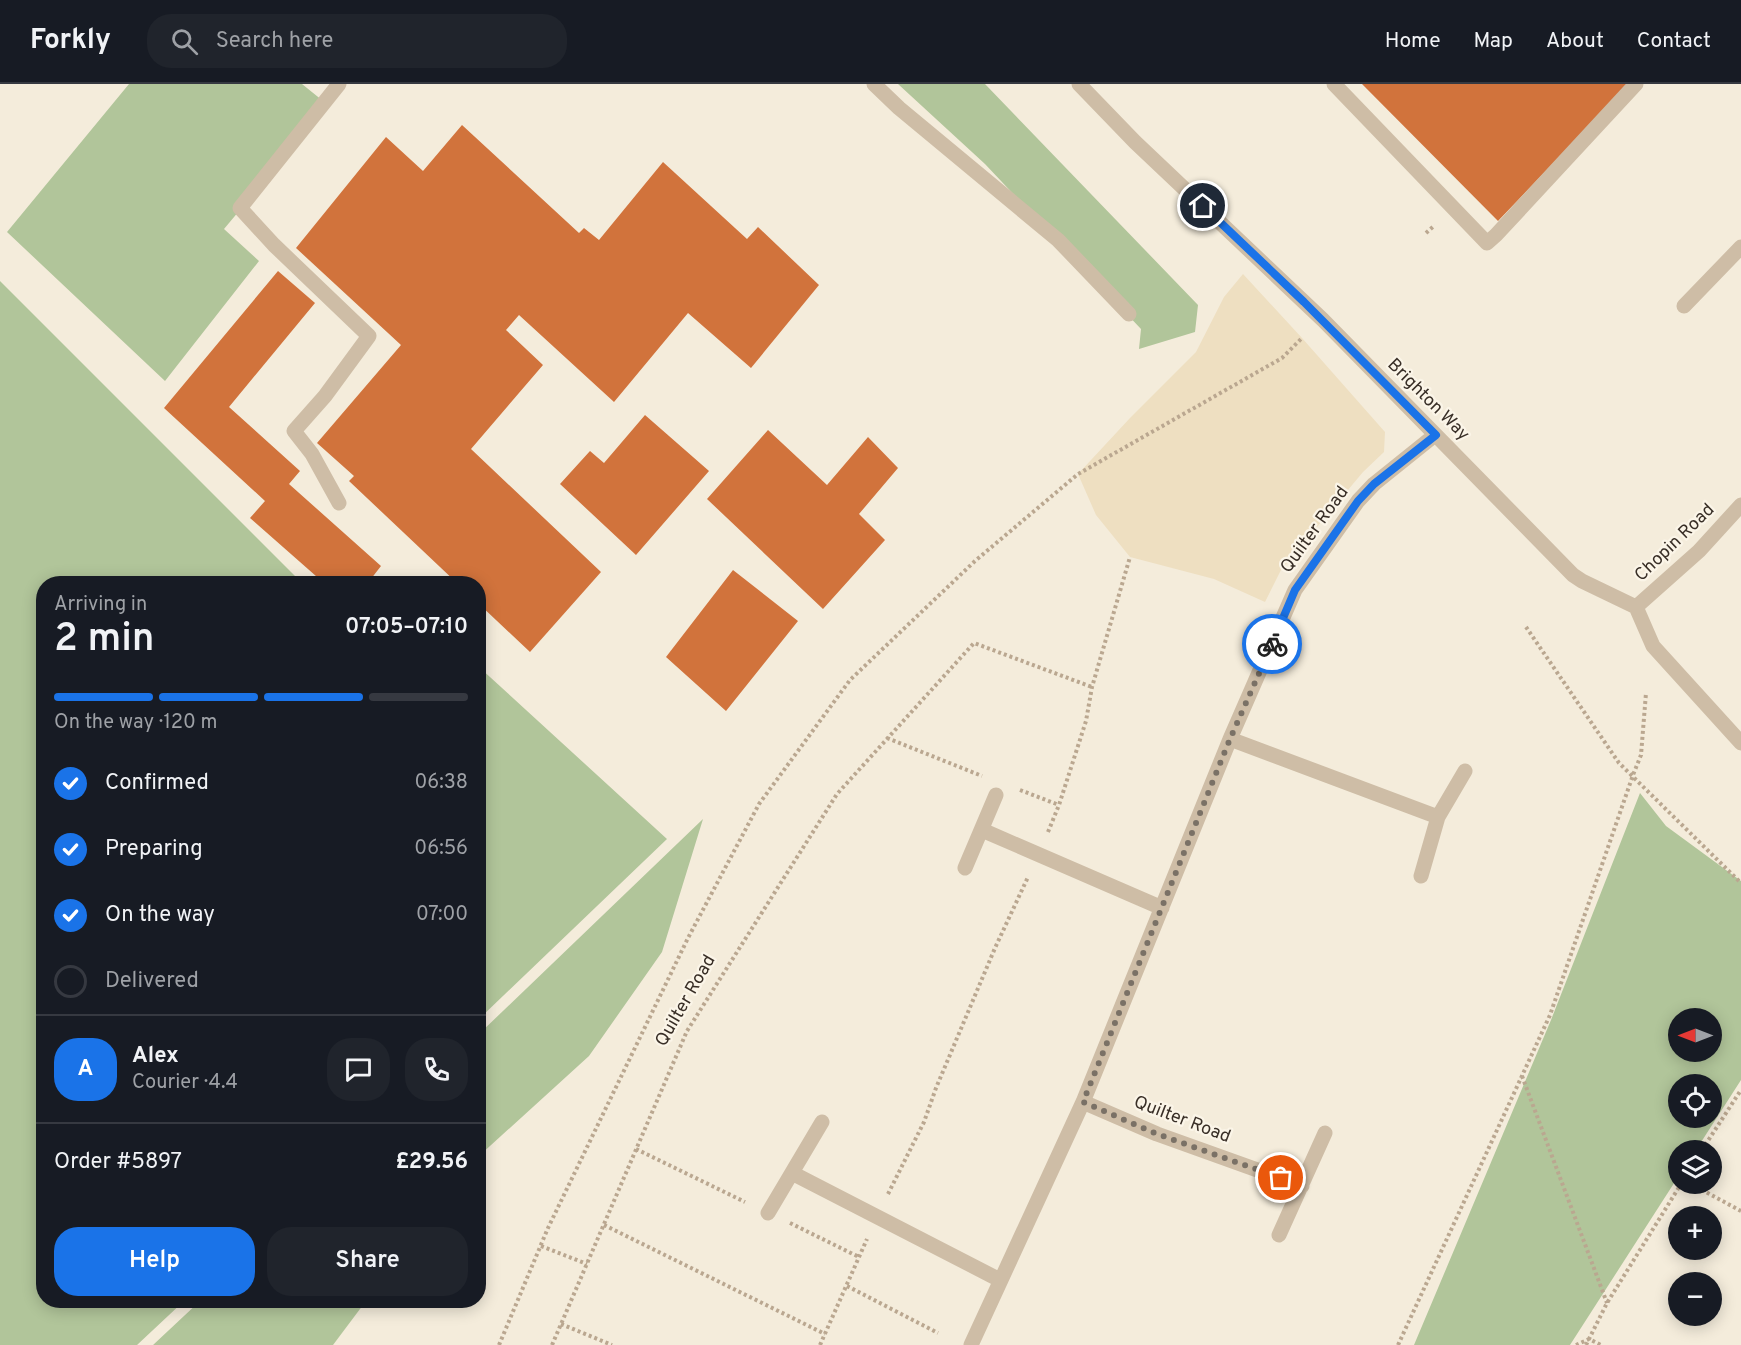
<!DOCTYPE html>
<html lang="en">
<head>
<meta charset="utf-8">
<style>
	:root { --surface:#171b24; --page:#20242c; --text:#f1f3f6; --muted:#9ea1a6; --line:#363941; --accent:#1a73e8 }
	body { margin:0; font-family:Overpass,sans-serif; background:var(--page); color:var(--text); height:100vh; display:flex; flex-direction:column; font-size:22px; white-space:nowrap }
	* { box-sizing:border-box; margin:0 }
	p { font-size:20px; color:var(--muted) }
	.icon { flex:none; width:33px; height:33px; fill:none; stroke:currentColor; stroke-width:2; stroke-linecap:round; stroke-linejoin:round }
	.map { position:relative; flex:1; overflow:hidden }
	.panel { position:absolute; left:36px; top:492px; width:450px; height:732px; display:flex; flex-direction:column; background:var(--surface); border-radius:24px; box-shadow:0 3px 15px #0003 }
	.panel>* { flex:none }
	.needle { width:39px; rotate:270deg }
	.fabs { position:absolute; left:1668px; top:924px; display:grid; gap:12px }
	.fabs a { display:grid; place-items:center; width:54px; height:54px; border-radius:50%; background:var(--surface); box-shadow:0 3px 15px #0003; font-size:30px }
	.pin { position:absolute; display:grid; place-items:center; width:51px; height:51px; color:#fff; margin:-26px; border:3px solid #fff; border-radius:50%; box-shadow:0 2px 6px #0007 }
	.courier { position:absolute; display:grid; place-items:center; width:60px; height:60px; margin:-30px; border:4px solid #1a73e8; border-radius:50%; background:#fff; color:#222; box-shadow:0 2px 8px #0007 }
	.summary em { font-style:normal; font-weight:600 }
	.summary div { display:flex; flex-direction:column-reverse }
	.summary { display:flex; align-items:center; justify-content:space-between; height:102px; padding:0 18px }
	h1 { font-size:39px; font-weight:600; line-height:45px }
	.bar { display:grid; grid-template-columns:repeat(4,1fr); gap:9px 6px; align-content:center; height:72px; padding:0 18px }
	.bar i { height:8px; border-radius:4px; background:var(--line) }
	.bar .selected { background:var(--accent) }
	.bar p { grid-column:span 4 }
	.line { display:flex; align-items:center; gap:15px; padding:0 18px; border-top:2px solid var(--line) }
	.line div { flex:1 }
	.round { display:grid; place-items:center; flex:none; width:63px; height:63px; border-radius:24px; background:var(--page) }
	ol { padding:0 18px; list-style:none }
	li { display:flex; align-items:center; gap:18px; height:66px }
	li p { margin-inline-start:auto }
	li .icon { padding:6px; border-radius:50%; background:var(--accent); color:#fff; stroke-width:4 }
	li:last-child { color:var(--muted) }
	li i { width:33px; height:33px; border:3px solid var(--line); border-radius:50% }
	.button { display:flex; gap:12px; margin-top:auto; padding:12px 18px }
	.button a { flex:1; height:69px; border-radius:24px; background:var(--accent); color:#fff; font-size:24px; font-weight:600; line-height:69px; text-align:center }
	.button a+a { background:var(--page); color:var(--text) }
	header { display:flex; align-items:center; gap:36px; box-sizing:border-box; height:84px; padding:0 30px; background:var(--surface); border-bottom:2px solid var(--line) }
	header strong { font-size:28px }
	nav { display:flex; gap:33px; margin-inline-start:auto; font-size:21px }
	.search { width:420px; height:54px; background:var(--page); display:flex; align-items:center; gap:15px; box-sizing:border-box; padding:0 21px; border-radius:24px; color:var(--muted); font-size:22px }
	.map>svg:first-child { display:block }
	.green { fill:#b1c59a; fill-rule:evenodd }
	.plaza { fill:#eedfc1 }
	.building { fill:#d1733c }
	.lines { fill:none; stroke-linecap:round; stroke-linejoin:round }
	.path { stroke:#baa790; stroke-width:4; stroke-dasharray:3 3; stroke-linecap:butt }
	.minor { stroke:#cebda6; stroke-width:15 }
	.done { stroke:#7a7166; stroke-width:6; stroke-dasharray:0 10.8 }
	.route { stroke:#1a73e8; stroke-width:8 }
	.labels { text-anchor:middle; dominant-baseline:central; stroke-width:4.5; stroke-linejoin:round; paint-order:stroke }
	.street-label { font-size:18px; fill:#392f27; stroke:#fbf5e8 }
</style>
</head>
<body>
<header>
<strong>Forkly</strong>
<div class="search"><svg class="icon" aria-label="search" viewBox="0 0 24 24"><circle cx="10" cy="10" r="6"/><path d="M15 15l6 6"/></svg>Search here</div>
<nav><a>Home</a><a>Map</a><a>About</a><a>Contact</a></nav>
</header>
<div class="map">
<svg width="1741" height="1261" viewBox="0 0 1741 1261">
	<rect width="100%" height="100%" fill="#f4ecdb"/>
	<!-- green -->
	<path class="green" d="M129,0H302L328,21L224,145L259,177L165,297L7,148Z
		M898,0H985L1198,221L1195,248L1139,265L1141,245L985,80Z
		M0,197L302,499L44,500V1216L184,1217L137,1261H0Z
		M479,583L667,755L479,935H478Z
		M1640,709L1666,742L1741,797V996L1696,1066H1678V1093L1570,1261H1414L1551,936ZM1712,934V968H1678V934ZM1712,1000V1034H1678V1000Z
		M703,735L662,868L589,972L479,1072V950Z
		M200,1217V1216L366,1217L333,1261H153Z"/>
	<!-- plaza -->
	<path class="plaza" d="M1243,190L1302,254L1385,348L1384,368L1363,388L1281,486L1265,518L1214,495L1130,473L1096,431L1078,390L1130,334L1196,268L1224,213Z"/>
	<!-- building -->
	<path class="building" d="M1362,0H1629L1498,137Z
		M462,41L579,149L584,144L599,156L663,78L747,155L758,143L819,201L751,284L688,229L614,318L519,231L506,246L543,281L471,365L601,488L530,568L478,519V500H458L349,397L354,392L317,359L401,261L296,164L386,53L423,87Z
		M278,187L315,219L229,323L300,387L289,400L381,482L367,500H325L250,434L265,417L164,324Z
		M645,331L709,387L636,471L560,400L590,367L604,379Z
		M768,346L827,401L868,353L898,384L859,430L885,456L823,525L707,415Z
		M733,486L798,537L726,627L666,573Z"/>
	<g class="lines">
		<!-- path -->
		<path class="path" d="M1426,149L1435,141
			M1526,543L1619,679L1741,799
			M887,654L982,692
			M1020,706L1059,721
			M1048,748L1059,721L1086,637L1092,603L1130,473
			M1522,992L1607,1219
			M636,1065L745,1118
			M1702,1066L1741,1006
			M1691,1100L1741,1127
			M888,1110L924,1038L936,1004L995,864L1028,793
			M790,1139L859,1173
			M604,1141L825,1250
			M541,1162L587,1180
			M847,1202L938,1249
			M561,1240L612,1261
			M499,1261L548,1144L688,854L759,720L850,596L975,477L1078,390L1282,274L1302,254
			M552,1261L687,947L837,710L974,559L1092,603
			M820,1261L867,1155
			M1398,1261L1550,931L1633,691L1641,671L1646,609
			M1576,1261L1589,1255L1601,1261
			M1586,1261L1607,1219L1681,1100"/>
		<!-- minor -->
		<path class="minor" d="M339,0L240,124L274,161L369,252L325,312L294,347L312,370L339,419
			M874,0L899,24L1058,156L1129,230
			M1079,0L1135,58L1323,236L1573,491L1582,497L1636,523L1653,562L1741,659
			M1334,0L1487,159L1496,151L1636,0
			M1684,222L1741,163
			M1636,523L1699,467L1741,421
			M1230,655L1438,733
			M982,746L1162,824
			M965,784L996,711
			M1421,792L1438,733L1465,687
			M1083,1018L1157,1050L1302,1102
			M792,1089L1000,1196
			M768,1129L822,1038
			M1279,1151L1325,1049
			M971,1261L1083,1018L1230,655L1295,506L1358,417L1374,400L1435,351"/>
	</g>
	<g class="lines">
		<!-- done -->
		<path class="done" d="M1272,560L1230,655L1083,1018L1157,1050L1281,1094"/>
		<!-- route -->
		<path class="route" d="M1203,122L1304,218L1436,351L1374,400L1358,417L1295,506L1272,560"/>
	</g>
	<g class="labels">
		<!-- street labels -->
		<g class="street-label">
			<text transform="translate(1428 316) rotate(45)">Brighton Way</text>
			<text transform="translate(1315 446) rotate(-54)">Quilter Road</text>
			<text transform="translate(1675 459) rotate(-44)">Chopin Road</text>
			<text transform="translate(686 917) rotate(-60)">Quilter Road</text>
			<text transform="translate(1182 1036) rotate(21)">Quilter Road</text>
		</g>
	</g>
</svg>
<div class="fabs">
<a><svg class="needle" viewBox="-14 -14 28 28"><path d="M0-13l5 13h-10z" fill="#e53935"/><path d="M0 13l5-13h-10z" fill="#9ea1a6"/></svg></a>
<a><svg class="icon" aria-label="locate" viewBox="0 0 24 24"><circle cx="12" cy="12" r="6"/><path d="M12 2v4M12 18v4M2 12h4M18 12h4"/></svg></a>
<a><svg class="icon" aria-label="layers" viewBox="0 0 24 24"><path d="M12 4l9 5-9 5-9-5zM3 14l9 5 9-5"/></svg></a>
<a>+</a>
<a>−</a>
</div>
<div class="pin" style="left:1281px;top:1094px;background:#ea580c"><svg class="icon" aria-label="bag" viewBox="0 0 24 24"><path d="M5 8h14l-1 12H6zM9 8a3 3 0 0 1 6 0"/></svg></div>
<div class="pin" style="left:1203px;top:122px;background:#1f2937"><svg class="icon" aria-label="home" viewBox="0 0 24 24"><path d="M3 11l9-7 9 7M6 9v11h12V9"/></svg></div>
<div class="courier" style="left:1272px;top:560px"><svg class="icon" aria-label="bike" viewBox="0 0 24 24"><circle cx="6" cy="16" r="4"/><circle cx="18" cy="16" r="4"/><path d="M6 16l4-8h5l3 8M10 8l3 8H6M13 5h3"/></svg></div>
<section class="panel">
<div class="summary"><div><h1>2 min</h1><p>Arriving in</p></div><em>07:05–07:10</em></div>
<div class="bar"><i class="selected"></i><i class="selected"></i><i class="selected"></i><i></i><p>On the way · 120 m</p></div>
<ol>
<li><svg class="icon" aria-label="check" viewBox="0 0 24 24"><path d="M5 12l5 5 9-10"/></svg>Confirmed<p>06:38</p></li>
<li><svg class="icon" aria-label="check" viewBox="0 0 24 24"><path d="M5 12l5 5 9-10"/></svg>Preparing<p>06:56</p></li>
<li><svg class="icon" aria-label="check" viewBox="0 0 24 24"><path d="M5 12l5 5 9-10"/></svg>On the way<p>07:00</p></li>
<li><i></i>Delivered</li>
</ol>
<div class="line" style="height:108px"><b class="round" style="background:var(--accent);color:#fff">A</b><div><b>Alex</b><p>Courier · 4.4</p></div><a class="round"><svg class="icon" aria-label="chat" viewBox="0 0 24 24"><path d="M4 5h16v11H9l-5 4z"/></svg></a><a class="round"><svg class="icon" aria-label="phone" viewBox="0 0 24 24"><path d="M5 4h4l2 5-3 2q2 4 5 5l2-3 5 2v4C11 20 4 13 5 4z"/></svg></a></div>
<div class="line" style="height:78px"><div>Order #5897</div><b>£29.56</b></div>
<div class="button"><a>Help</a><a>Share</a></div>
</section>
</div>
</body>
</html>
